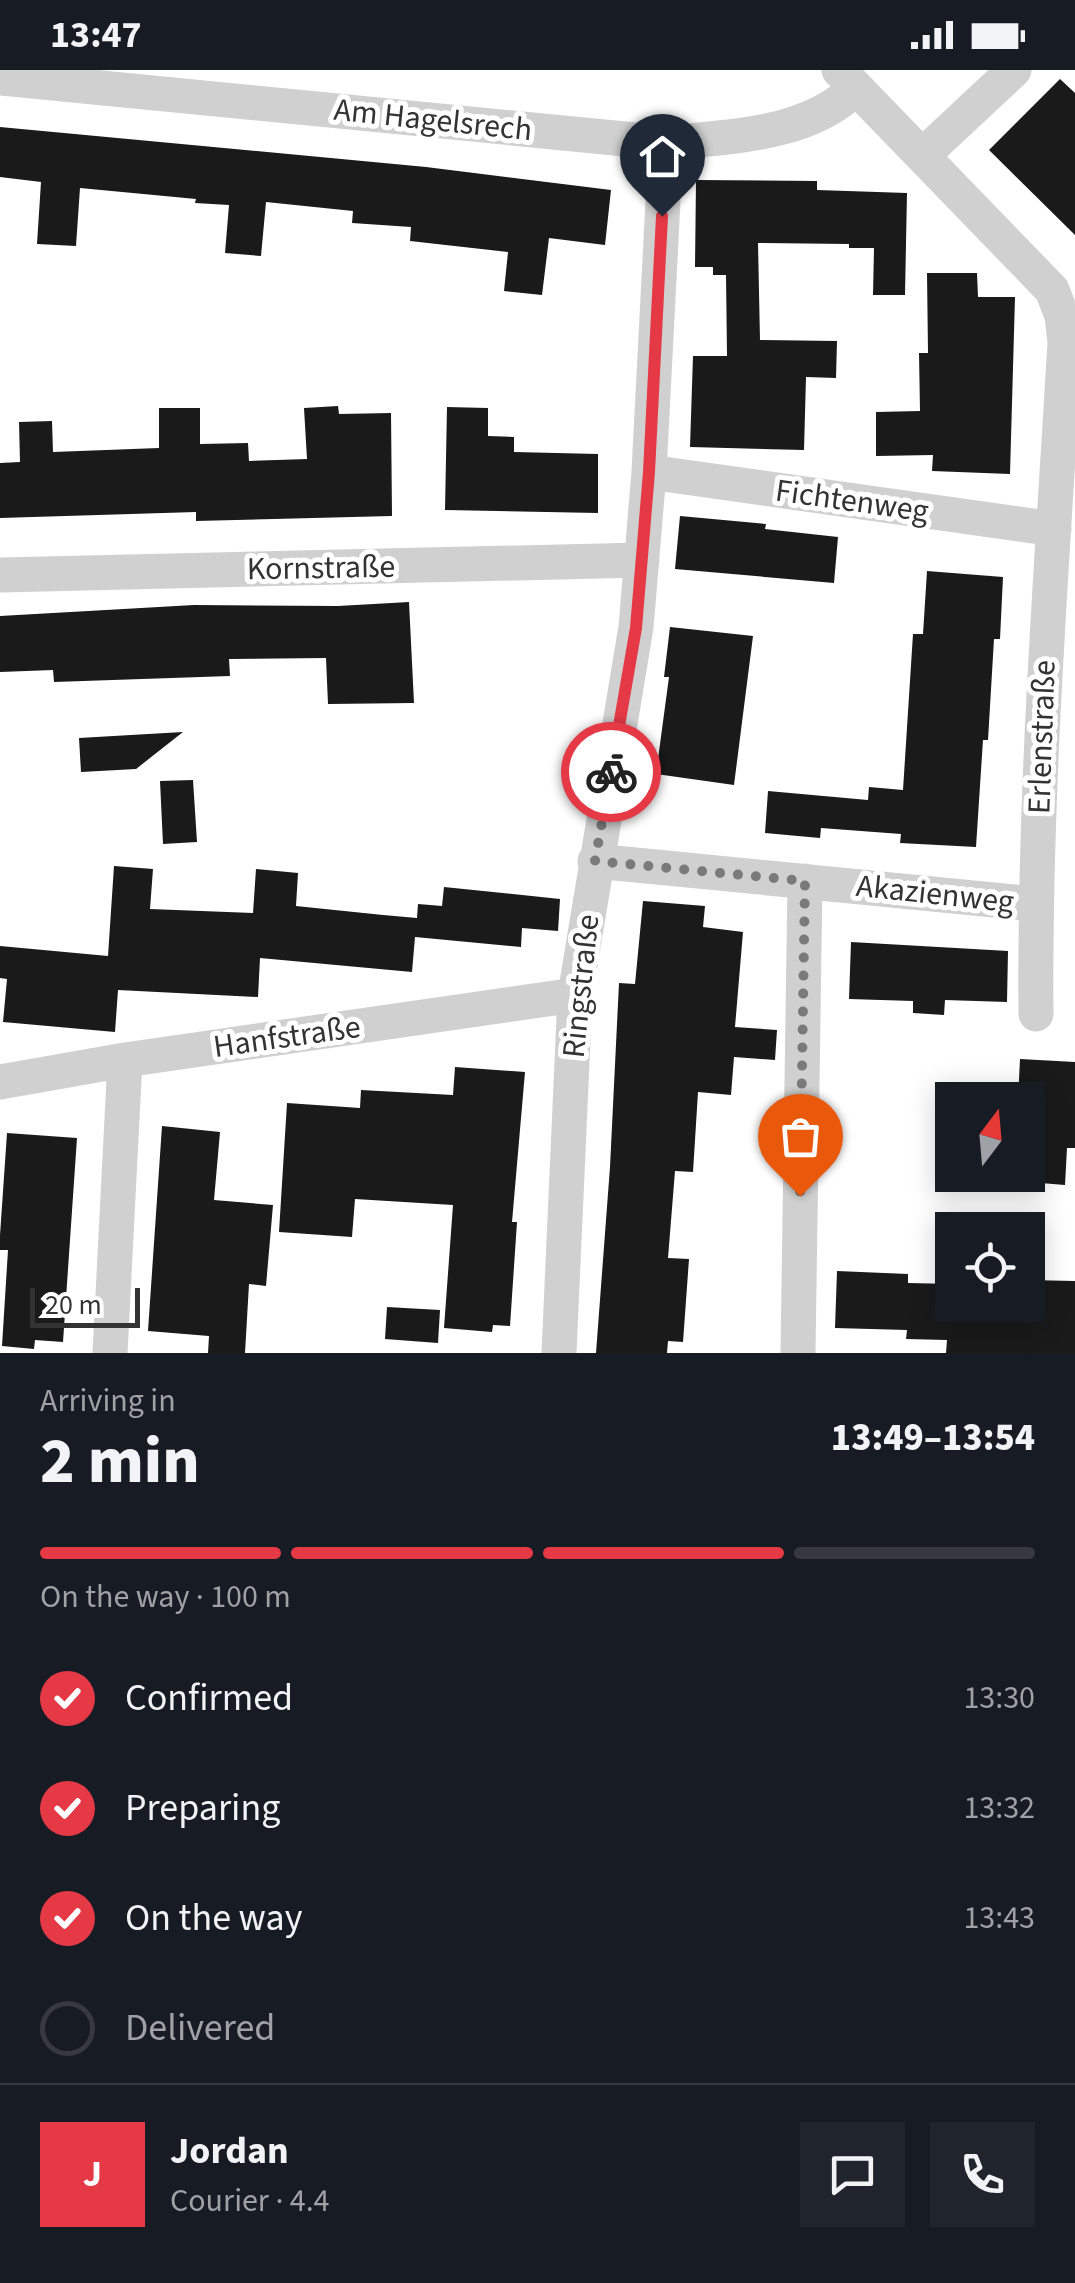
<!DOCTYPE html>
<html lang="en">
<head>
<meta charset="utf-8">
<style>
	:root { --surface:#171b24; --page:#20242c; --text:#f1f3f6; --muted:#9ea1a6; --line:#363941; --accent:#e63946 }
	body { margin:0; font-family:"Source Sans 3",sans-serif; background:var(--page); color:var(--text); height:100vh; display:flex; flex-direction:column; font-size:38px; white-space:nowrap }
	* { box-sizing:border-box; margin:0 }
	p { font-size:32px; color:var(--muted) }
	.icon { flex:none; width:55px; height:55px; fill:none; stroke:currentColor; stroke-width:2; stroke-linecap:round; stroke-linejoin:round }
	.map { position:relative; height:1283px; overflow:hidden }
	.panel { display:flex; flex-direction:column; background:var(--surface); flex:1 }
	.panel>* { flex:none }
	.needle { width:65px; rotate:16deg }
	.tools { position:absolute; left:935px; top:1012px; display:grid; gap:20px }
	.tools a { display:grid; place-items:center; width:110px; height:110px; border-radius:0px; background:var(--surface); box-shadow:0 5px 25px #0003; font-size:50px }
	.scale { position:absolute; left:30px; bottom:25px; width:110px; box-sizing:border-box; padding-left:10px; border:5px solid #333; border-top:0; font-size:28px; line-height:35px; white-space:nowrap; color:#333; -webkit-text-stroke:8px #fff; paint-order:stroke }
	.pin { position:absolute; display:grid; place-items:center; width:85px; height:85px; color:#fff; margin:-102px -42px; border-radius:50% 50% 50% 0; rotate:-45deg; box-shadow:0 0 10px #0007 }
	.pin .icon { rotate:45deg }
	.courier { position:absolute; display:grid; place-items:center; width:100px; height:100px; margin:-50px; border:8px solid #e63946; border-radius:50%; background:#fff; color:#222; box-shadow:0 2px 12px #0007 }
	.head em { font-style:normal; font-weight:800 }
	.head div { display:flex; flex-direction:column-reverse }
	.head { display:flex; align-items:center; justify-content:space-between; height:170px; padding:0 40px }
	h1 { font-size:65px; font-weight:800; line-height:75px }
	.bar { display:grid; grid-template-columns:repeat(4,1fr); gap:15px 10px; align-content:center; height:120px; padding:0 40px }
	.bar i { height:12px; border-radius:8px; background:var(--line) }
	.bar .on { background:var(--accent) }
	.bar p { grid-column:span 4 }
	.line { display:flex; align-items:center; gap:25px; padding:0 40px; border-top:2px solid var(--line) }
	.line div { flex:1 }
	.round { display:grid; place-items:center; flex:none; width:105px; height:105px; border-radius:0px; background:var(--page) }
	ol { padding:0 40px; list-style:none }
	li { display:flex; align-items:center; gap:30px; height:110px }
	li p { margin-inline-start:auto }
	li .icon { padding:10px; border-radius:50%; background:var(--accent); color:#fff; stroke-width:4 }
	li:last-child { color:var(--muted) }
	li i { width:55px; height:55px; border:5px solid var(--line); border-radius:50% }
	.status { display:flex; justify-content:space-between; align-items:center; height:70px; padding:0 50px; background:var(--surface); direction:ltr }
	.status svg { height:28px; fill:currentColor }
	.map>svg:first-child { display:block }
	.building { fill:#1a1a1a }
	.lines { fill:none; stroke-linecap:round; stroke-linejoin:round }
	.street { stroke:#d0d0d0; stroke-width:35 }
	.done { stroke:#7a7a7a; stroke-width:10; stroke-dasharray:0 18 }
	.route { stroke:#e63946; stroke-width:12 }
	.labels { text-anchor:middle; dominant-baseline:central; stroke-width:10; stroke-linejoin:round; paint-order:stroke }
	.street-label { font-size:32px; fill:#333; stroke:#fff }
</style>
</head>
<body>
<div class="status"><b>13:47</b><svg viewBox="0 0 49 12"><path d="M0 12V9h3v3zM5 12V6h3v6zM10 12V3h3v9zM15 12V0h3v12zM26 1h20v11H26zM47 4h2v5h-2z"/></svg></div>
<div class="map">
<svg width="1075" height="1283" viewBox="0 0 1075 1283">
	<rect width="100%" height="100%" fill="#fff"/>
	<!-- building -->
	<path class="building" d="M1060,9L1075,23V165L989,80Z
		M0,57L426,97L611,120L605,175L549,168L542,225L504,221L508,182L410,171L411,157L352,153L353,141L266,132L261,186L225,183L229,135L195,133L196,129L80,118L76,176L37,174L41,112L0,107Z
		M696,110L817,111V120L907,123L905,225H873L874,178H849V174L758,173L760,270L837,271L836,308L806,307L804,380L690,377L693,286H727L726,205H713V197H695Z
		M927,203H977L978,227H1015L1010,404L932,401L933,385L876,386V342L920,341L919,283H928Z
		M338,336L339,344L391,343L392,446L196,451V442L0,448V393L20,392L19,352L52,351L53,382L159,378V338H200V374L248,373L249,391L307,389L304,338Z
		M447,337L488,338V366L514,367V382L598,384V443L445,440Z
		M680,446L766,454L765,459L838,467L834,513L675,499Z
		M927,501L1003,507L1000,569H994L988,670H983L976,777L900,773L901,764L821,758L820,768L765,763L768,721L868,730L869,717L903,720L913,564H923Z
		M409,532L414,633L328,634L326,588L229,589L230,606L54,612L53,600L0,602V546L194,535L338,536Z
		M670,557L753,566L734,715L656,704L669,607H664Z
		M183,662L136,699L81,702L79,668Z
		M193,710L197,772L163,774L160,711Z
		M114,796L153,799L150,839L253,843L256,799L298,803L296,836L383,845L417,848L418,834L442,836L444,817L560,829L558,861L522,858L521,877L415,867L412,902L260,888L258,927L118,920L115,962L3,952L7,909L0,908V876L108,886Z
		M643,831L705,836L703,857L743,862L735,957L777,960L775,990L734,987L731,1025L698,1022L693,1102L675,1101L668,1188L689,1189L683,1272L668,1271L667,1283H596L610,1097L619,913L635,914Z
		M851,872L1008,881L1007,932L945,930L944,945L913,943V931L849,929Z
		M1020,989L1075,992V1078H1067L1065,1115L1028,1112V1030H1018Z
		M455,997L525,1002L512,1152H517L510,1256L493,1255L492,1262L444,1258L453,1135L355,1129L352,1167L279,1162L287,1033L360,1038L361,1020L453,1025Z
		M162,1056L220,1062L214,1130L273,1135L266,1216L249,1214L245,1283H208L209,1266L148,1261Z
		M7,1063L77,1068L63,1272L35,1270L34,1279L2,1276L8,1180H0V1165Z
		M837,1201L908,1204V1213L952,1214V1235H1028V1210L1075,1211V1283H946L947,1270L906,1269L907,1260L835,1258Z
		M387,1237L440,1240L438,1273L385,1269Z"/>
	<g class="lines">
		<!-- street -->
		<path class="street" d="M839,0L1052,220L1062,246L1065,272C1052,496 1034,720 1036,944
			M0,8L666,73C731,66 806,66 855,19
			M923,85L1014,0
			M649,402L1054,459
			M0,505L642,490
			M595,791L1035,834
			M0,1012L125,990L575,925
			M110,1283L125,990
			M559,1283L575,925L636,557L649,402L666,73
			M798,1283L805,811"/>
	</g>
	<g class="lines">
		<!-- done -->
		<path class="done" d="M611,702L595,791L805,811L800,1126"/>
		<!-- route -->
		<path class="route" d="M611,702L636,558L649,402L662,146"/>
	</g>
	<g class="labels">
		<!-- street labels -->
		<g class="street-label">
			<text transform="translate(433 50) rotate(6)">Am Hagelsrech</text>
			<text transform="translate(852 431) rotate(8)">Fichtenweg</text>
			<text transform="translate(321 498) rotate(-1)">Kornstraße</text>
			<text transform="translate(1042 667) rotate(-88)">Erlenstraße</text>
			<text transform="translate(935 824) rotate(6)">Akazienweg</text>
			<text transform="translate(581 916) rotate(-84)">Ringstraße</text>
			<text transform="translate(287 967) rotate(-8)">Hanfstraße</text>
		</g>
	</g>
</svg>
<div class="tools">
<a><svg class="needle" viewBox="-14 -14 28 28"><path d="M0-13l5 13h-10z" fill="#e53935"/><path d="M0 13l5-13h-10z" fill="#9ea1a6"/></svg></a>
<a><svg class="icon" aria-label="locate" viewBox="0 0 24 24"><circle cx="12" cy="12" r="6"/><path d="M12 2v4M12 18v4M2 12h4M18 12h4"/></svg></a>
</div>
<div class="scale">20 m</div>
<div class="pin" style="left:800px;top:1126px;background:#ea580c"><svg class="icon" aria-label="bag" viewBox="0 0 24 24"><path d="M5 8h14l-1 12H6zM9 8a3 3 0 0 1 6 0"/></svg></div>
<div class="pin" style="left:662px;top:146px;background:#1f2937"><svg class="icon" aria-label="home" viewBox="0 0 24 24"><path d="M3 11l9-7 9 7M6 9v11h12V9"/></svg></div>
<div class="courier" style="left:611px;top:702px"><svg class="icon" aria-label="bike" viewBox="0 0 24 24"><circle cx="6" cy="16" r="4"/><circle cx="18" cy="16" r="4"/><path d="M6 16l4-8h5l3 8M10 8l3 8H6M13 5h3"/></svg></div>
</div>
<section class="panel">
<div class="head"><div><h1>2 min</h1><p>Arriving in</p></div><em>13:49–13:54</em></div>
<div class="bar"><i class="on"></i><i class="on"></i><i class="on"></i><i></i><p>On the way · 100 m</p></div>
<ol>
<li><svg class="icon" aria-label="check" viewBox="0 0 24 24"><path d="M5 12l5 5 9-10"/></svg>Confirmed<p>13:30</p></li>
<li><svg class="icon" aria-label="check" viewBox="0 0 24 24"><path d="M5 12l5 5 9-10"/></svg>Preparing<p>13:32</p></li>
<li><svg class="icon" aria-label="check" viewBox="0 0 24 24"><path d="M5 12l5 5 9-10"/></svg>On the way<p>13:43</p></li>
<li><i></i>Delivered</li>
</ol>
<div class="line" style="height:180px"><b class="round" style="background:var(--accent);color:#fff">J</b><div><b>Jordan</b><p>Courier · 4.4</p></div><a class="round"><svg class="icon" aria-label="chat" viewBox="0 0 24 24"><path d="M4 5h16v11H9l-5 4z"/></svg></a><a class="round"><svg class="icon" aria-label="phone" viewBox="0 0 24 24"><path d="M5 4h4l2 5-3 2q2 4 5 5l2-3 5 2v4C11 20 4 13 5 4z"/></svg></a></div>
</section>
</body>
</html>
